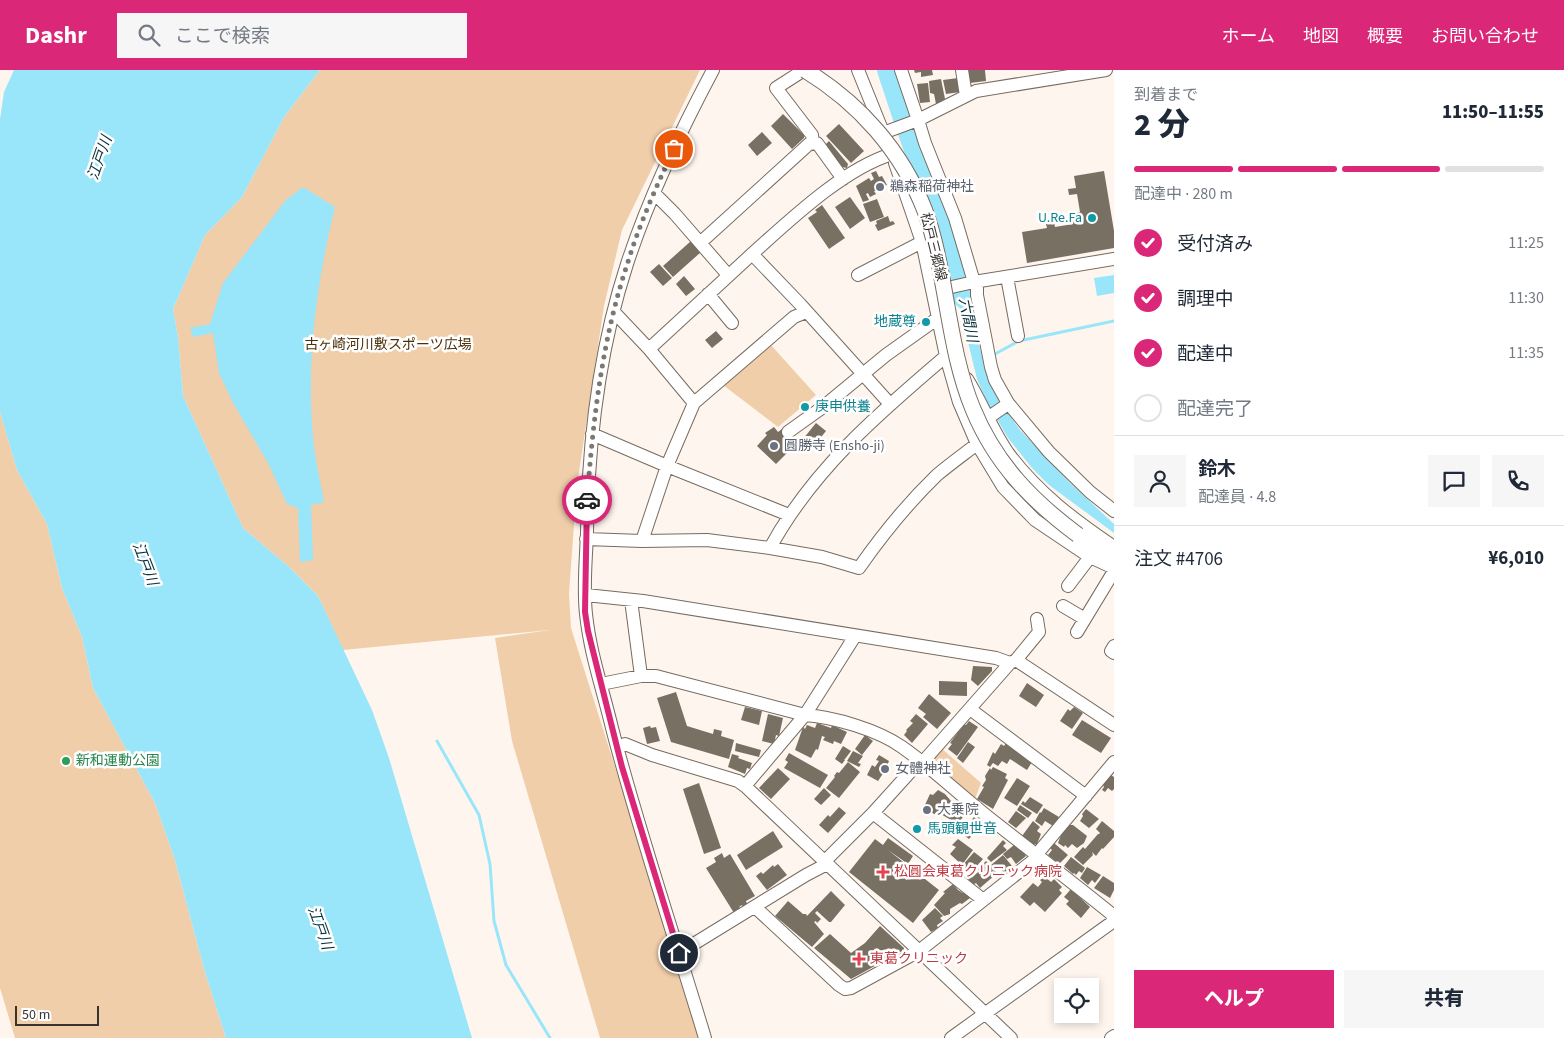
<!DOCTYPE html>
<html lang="ja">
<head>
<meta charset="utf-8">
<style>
	:root { --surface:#fff; --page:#f6f6f7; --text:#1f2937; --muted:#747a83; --line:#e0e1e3; --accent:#db2777 }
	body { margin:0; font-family:"Source Sans 3","Noto Sans JP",sans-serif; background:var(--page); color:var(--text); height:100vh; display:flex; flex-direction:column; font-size:19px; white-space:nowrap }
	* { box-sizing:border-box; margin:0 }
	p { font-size:16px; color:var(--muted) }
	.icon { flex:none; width:28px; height:28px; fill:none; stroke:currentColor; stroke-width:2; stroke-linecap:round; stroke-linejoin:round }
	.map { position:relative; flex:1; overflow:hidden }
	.sheet { display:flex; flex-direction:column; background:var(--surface); width:450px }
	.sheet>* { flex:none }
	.fabs { position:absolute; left:1054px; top:908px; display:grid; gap:10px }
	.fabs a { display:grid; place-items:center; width:45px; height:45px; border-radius:0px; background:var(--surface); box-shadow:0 2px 8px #0003; font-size:25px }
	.scale { position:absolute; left:15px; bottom:12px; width:84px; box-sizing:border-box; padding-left:5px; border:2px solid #38332f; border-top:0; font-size:14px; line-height:18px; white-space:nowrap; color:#38332f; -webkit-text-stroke:4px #fff; paint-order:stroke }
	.pin { position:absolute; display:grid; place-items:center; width:42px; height:42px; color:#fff; margin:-21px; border:2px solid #fff; border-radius:50%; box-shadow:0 1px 5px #0007 }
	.courier { position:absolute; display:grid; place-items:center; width:50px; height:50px; margin:-25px; border:4px solid #db2777; border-radius:50%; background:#fff; color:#222; box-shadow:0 1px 6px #0007 }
	.headline em { font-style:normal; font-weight:800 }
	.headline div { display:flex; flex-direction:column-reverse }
	.headline { display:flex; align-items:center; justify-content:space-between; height:85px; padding:0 20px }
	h1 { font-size:32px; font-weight:800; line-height:38px }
	.bar { display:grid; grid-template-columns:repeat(4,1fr); gap:8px 5px; align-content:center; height:60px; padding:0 20px }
	.bar i { height:6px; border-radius:4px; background:var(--line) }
	.bar .active { background:var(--accent) }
	.bar p { grid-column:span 4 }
	.line { display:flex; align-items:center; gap:12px; padding:0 20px; border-top:1px solid var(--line) }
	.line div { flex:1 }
	.round { display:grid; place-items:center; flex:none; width:52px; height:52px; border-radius:0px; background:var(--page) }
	ol { padding:0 20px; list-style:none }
	li { display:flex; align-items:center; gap:15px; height:55px }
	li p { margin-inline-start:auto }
	li .icon { padding:5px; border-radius:50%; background:var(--accent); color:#fff; stroke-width:4 }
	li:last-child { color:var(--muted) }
	li i { width:28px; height:28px; border:2px solid var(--line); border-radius:50% }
	.primary-button { display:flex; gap:10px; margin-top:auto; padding:10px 20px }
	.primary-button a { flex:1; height:58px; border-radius:0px; background:var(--accent); color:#fff; font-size:20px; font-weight:800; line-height:58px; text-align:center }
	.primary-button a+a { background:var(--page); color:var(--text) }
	header { display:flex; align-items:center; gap:30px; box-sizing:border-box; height:70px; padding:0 25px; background:var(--accent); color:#fff }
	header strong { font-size:24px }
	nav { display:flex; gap:28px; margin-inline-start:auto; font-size:18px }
	.search { width:350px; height:45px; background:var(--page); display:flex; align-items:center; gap:12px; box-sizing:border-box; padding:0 18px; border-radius:0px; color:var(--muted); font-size:19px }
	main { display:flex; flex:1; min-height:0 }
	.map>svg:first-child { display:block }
	.green { fill:#f0ceaa }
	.water { fill:#99e5fa }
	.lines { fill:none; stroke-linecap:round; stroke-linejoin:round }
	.stream { stroke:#99e5fa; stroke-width:3 }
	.river { stroke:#99e5fa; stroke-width:20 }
	.building { fill:#797064 }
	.minor-casing { stroke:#766b60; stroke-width:14 }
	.major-casing { stroke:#766b60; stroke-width:17 }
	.minor { stroke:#fff; stroke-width:12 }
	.major { stroke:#fff; stroke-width:15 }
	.major-bridge-casing { stroke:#766b60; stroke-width:17; stroke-linecap:butt }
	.major-bridge { stroke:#fff; stroke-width:15 }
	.done { stroke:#7d7772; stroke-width:5; stroke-dasharray:0 9 }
	.route { stroke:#db2777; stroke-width:6 }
	.worship-dot { fill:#6b7280; stroke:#fff; stroke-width:2 }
	.culture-dot { fill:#0f9aa8; stroke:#fff; stroke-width:2 }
	.leisure-dot { fill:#2e9e5b; stroke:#fff; stroke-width:2 }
	.health-dot { fill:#e0444e; stroke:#fff; stroke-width:2 }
	.labels { text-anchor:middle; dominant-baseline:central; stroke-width:5; stroke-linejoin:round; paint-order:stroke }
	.worship-label { font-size:14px; fill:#5b616d; stroke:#fff; text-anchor:start }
	.culture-label { font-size:14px; fill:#0d838f; stroke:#fff; text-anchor:end }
	.street-label { font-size:14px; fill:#38332f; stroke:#fff }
	.park-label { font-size:14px; fill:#4d3009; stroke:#fff }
	.leisure-label { font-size:14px; fill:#27864d; stroke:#fff; text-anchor:start }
	.health-label { font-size:14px; fill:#be3a42; stroke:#fff; text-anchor:start }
	.water-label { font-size:15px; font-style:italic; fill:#0a3039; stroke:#fff }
</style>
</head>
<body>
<header>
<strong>Dashr</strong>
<div class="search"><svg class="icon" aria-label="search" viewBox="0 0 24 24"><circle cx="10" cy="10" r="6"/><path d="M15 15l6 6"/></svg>ここで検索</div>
<nav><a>ホーム</a><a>地図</a><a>概要</a><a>お問い合わせ</a></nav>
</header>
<main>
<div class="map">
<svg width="1114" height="968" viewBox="0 0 1114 968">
	<rect width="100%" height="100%" fill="#fef6ee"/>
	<!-- green -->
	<path class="green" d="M320,0H700L622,160L604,236L577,415L569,523L571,558L701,968H600L512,671L495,568L550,560L343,580L318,526L289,497L243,458L183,326L178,267L173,239L205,165L242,127L284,47Z
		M771,275L816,325L778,357L723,315Z
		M0,342L17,400L47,454L62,518L82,567L93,618L155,733L175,790L204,899L226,968H15L0,918Z
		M940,677L981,713L975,729L932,697L933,686Z"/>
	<!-- water -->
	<path class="water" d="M14,0H320L284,47L242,127L205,165L173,239L178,267L183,326L243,458L289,497L318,526L372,640L389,688L472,968H226L204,899L175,790L155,733L93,618L82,567L62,518L47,454L17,400L0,342V49L4,22Z
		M303,117L335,137C316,214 305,297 314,376C316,395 321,414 324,432L311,435L313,490L300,492L298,438L287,434L269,395L232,331L219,303L213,263L193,267L190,258L210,254L223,213L285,131Z
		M961,201L986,303L999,331L1020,360L1069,412L1114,454V463L1049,415L1032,398L1008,368L986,330L977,309L951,203Z
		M1114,205V223L1097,226L1094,208Z"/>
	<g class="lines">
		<!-- stream -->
		<path class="stream" d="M993,285L1019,271L1114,251
			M437,671L479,745L490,794L494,851L506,895L550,968"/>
		<!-- river -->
		<path class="river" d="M887,0C898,34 909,68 922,101C937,142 955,185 963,228"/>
	</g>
	<!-- building -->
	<path class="building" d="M914,0H932L933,5L921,7V2L915,3Z
		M968,0H985L986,11L970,13Z
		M958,8L960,22L946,24L943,10Z
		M941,9L945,29L936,34L934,24L930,23L929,11Z
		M928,13L930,32L920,33L917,14Z
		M783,44L804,65V68L792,79L771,56Z
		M839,54L864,81L851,93L826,66Z
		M762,62L772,73L757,86L748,75Z
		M829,71L848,94L847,98L842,97L825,75Z
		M876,101L879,107L882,106L887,115L884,116L885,118L874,121L876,124L870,127L868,123L866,124L869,130L863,132L856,116L869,108L871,111L874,109L871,103Z
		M1104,101L1114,161V178L1027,193L1022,162L1047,158L1046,154L1054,152L1055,157L1073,154L1072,144L1080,142L1077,124L1069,125L1068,119L1076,118L1074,106Z
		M850,127L865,148L850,159L835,137Z
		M877,129L884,147L870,152L863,134Z
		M822,135L845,168L829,179L808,148L817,142L815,140Z
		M888,146L890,152L893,151L895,154L878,161L875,155L877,154L876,151Z
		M691,171L701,182L673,207L663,196Z
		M659,194L672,208L663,216L650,202Z
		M684,206L695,219L686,226L676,214Z
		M716,261L723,269L712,278L705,270Z
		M816,353L826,361L813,377L803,369Z
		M774,357L778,362L782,359L791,368L789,371L794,376L776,394L757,376L767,365L765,363Z
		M973,596L992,597V601L978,616L971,610Z
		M939,611L967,612V626L939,625Z
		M1027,613L1044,625L1036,637L1019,626Z
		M676,622L687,656L713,664L714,659L722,661L721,666L734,670L729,689L671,672L657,628Z
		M929,624L951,643L937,659L923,647L926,644L918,638Z
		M745,637L762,641L759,655L741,650Z
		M1074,637L1083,643L1072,659L1060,651L1068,639L1070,641Z
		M768,644L783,648L779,666L776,665L774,674L762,671Z
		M916,644L928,654L912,673L904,665L907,661L906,660L913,653L910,651Z
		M1082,650L1111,668L1101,683L1072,665Z
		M969,651L978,657L957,686L948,679L952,674L950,673L964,654L966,655Z
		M817,653L831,658L832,655L847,662L841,674L834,671L833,674L823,670L825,667L822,666L818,680L816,679L811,688L795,680L803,657L805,659L807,655L815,658Z
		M650,656L651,658L656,657L660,671L647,674L643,658Z
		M865,665L873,671L862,685L855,679Z
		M968,672L975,677L963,693L957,688Z
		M736,673L761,680L759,687L735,681Z
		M1006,673L1032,692L1027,700L1010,689L1007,694L1002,691L998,696L993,693L990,697L987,695L993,682L995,684L1001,674L1004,676Z
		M843,676L851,681L845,689H844L845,690L842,694L835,689Z
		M853,681L863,686L858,693L861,694L859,697L847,691Z
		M789,683L828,705L820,718L784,698L788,692L785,690Z
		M732,684L739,686L738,688L752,693L750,699L747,698L745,704L728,697Z
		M879,685L889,691L887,696L883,693L879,699L884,702L878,711L867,705L872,695L875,697L879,691L876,690Z
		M848,692L860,702L839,728L826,718L835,707L834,706L837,702L839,703Z
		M993,697L1007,704L1005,708L1008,710L993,739L977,729L984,717L982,716L986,710L985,706L990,698L991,700Z
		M778,698L790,709L771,729L759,718Z
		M1111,705L1114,707V719L1112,721L1108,718L1105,722L1102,720L1104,717L1103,715Z
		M1017,708L1030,716L1017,736L1004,728Z
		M699,713L721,778L704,784L683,719Z
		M824,718L831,725L821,735L814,729Z
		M938,720L945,724L951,731V733L967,741L958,754L939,743L934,744L924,737L930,724L933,725Z
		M1030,727L1043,735L1037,744L1021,734L1023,731L1025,733Z
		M1020,735L1032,743L1028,748L1017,740Z
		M839,737L846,743L828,763L819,755L828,745L830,747Z
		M1044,738L1059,747L1053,756L1045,751L1042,756L1035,751L1040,742L1041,743Z
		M1086,739L1099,749L1089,758L1080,751L1083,746L1082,744Z
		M1016,741L1026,748L1016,758L1008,752Z
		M974,747L982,753L969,769L961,763Z
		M1033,751L1040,757L1037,761L1041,764L1037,774L1033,775L1022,766Z
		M1102,751L1114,761V767L1103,779L1102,778L1096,786L1092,782L1093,785L1083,795L1074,787L1083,777L1085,779L1098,764H1099L1100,763L1096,759Z
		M1069,755H1073L1087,766L1084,773L1077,778L1072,774L1068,778L1065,775L1064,777L1058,773L1061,765Z
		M773,761L783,777L746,800L737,785Z
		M888,768L913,786L908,794L888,780L939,820L913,853L849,802L875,769L883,775Z
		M958,769L973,780L962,795L950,784L956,777L952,775Z
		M1003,770L1006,773L1003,776L1007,780L991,792L987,788Z
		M1054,773L1068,785L1059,794L1048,785L1052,780L1050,778Z
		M1014,775L1021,779L1026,786L1016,794L1011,787L1007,789L1003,784Z
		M974,782L983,789L971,803L962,796Z
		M722,783L724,788L730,784L755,826L746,831L747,834L743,837L742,835L739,837L741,839L734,843L706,798L716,792L714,788Z
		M1003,785L1012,796L1004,803L999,797L995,800L991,795Z
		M1071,787L1085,798L1082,803L1079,801L1076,805L1074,803L1073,804L1064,796Z
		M986,791L996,802L994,803L995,805L980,818L976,813L973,815L968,809L980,801L978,799Z
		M778,794L787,805L767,820L756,806L761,802L763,804L773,795L774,797Z
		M1087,797L1101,805L1095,813L1092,810L1088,815L1080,808Z
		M1044,806L1051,812L1054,809L1062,817L1059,820L1062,823L1045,842L1034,832L1030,836L1020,827L1033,813L1038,817L1042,812L1040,810Z
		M1103,806L1114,813V820L1110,828L1094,818Z
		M953,814L958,820L963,823L965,822L970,828L962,834L960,833L950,839V844L944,846L934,835L945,823L943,822Z
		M1071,819L1090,837L1081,848L1066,834L1069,831L1064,827Z
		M831,821L845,835L831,852H829L817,841L815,843L821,849L817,853L816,851L814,852L824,864L812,877L775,846L788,831L803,844H806L807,846Z
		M935,838L943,846L940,848L943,851L937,855L938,858L931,862L922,850Z
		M880,856L904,878V880L851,909L814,878L830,864L851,883L865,873Z"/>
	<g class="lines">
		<defs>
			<path id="minor" d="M804,0L776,18L812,65L813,73
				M858,0L885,67
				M962,0L966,26
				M883,63L918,50L901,0
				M895,93L922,172L946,286L959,332L977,374L1003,417L1035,450L1090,487L1114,498
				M654,123L675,144L728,205
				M700,173L809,74L817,73L843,109
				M858,205L922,172
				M1007,207L1018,266
				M974,212L955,148L925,73L918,50L976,21L1106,0
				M977,212V225L991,297L995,310L1008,333L1049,382L1090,422L1114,441
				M934,221L974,212L1114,189
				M708,224L732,253
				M614,242L649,279L752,184
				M649,279L694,333
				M967,309C982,333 992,360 1008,383C1037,422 1074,450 1114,477
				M890,334L800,234L752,184C790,150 843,99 892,84
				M982,352L1008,334
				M788,362L823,337L886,285L938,248
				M592,364L667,396L789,445
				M586,469L642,471L707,470L770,478L822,487L859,498C882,465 908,433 937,405C950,394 964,384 977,374
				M642,471L667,396L694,333L794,247L806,242
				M770,478C813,399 879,343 946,286
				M1068,516L1090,487
				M586,525L643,531L996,588L1010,593
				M631,530L641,606
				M1063,536L1085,549
				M1077,562L1114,501
				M1114,576L1111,581L1114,583
				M1016,590L1114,655
				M601,614L641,606H656L805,645C834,647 878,660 902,677C932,698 959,724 988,747C1030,780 1072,812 1114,846
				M970,639L1086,726
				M617,677L625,674L652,685L738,711L745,716L1011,968
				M922,693L1010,593L1016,590L1039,562L1037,549
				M745,716L805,645L855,566
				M873,743L982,829
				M1037,784L1114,692
				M825,791L873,743L920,691
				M755,837L839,915L845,919L851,918L919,881L1039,786
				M679,883L806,805L827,794
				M705,968C674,865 639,762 612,658C603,620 590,583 586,544C583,518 586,490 587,463C588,374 599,280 627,194C649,127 680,62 713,0
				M951,968L1111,853L1114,848
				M1111,968L1114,966"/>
			<path id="major" d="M1078,465L1114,488"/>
		</defs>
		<!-- minor casing -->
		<use href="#minor" class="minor-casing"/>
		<!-- major casing -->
		<use href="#major" class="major-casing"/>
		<!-- minor -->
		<use href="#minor" class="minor"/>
		<!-- major -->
		<use href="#major" class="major"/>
		<defs>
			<path id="major-bridge" d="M805,0C859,33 902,81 925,141C935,168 940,197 945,225C952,264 958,303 973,339C995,393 1032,431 1078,465"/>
		</defs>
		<!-- major-bridge casing -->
		<use href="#major-bridge" class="major-bridge-casing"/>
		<!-- major-bridge -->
		<use href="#major-bridge" class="major-bridge"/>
	</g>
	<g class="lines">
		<!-- done -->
		<path class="done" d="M587,430C593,351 602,270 627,195C639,155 656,117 674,79"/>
		<!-- route -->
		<path class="route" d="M587,430L585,542L588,561L622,697L679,883"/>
	</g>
	<!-- markers -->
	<g class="worship-dot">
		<circle cx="880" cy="117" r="5"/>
		<circle cx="774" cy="376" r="5"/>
		<circle cx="885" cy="699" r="5"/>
		<circle cx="927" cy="740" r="5"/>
	</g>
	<g class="culture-dot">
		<circle cx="1092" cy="148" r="5"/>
		<circle cx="926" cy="252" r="5"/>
		<circle cx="805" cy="337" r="5"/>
		<circle cx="917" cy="759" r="5"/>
	</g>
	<circle class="leisure-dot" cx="66" cy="691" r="5"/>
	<g class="health-dot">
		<path d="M880.5 794.5h5v5h5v5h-5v5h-5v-5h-5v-5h5z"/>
		<path d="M856.5 881.5h5v5h5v5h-5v5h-5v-5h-5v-5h5z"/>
	</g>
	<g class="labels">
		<!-- worship labels -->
		<g class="worship-label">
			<text x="890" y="117">鵜森稲荷神社</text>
			<text x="784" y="376">圓勝寺 (Ensho-ji)</text>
			<text x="895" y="699">女體神社</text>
			<text x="937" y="740">大乗院</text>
		</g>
		<!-- culture labels -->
		<g class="culture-label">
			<text x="1082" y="148">U.Re.Fa</text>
			<text x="916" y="252">地蔵尊</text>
			<text x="815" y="337" text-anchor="start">庚申供養</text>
			<text x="927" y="759" text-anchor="start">馬頭観世音</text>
		</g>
		<!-- street labels -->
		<g class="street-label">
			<text transform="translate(933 177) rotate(76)">松戸三郷線</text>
		</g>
		<!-- park labels -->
		<g class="park-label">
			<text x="388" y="275">古ヶ崎河川敷スポーツ広場</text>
		</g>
		<!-- leisure labels -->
		<g class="leisure-label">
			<text x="76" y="691">新和運動公園</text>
		</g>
		<!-- health labels -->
		<g class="health-label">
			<text x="894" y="802">松圓会東葛クリニック病院</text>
			<text x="870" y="889">東葛クリニック</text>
		</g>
		<!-- water labels -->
		<g class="water-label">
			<text transform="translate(100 88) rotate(-71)">江戸川</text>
			<text transform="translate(968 250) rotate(79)">六間川</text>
			<text transform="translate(145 494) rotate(69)">江戸川</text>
			<text transform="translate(320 858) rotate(70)">江戸川</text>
		</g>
	</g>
</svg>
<div class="fabs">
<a><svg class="icon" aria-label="locate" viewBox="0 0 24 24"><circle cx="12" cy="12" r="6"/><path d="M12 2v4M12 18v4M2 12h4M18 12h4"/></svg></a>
</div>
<div class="scale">50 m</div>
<div class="pin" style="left:674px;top:79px;background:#ea580c"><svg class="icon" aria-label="bag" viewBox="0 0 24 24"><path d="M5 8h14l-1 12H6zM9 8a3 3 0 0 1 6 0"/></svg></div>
<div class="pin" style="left:679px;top:883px;background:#1f2937"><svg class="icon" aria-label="home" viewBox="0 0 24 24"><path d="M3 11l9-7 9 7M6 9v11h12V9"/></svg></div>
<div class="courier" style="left:587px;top:430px"><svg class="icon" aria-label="car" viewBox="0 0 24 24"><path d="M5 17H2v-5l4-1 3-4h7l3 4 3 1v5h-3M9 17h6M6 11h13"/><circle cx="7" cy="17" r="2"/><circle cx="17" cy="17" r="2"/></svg></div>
</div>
<section class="sheet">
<div class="headline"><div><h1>2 分</h1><p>到着まで</p></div><em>11:50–11:55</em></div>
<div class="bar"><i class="active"></i><i class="active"></i><i class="active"></i><i></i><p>配達中 · 280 m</p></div>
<ol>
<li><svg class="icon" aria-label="check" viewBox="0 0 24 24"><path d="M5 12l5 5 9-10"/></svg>受付済み<p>11:25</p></li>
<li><svg class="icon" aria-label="check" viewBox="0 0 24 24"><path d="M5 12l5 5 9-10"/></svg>調理中<p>11:30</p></li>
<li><svg class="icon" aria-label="check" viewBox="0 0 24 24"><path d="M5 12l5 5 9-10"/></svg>配達中<p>11:35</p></li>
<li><i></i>配達完了</li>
</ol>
<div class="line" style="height:90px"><a class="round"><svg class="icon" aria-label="person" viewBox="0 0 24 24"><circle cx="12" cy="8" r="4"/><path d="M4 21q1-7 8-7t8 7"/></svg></a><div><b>鈴木</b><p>配達員 · 4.8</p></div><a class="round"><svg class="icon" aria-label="chat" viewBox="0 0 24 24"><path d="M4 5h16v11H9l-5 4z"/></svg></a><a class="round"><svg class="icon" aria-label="phone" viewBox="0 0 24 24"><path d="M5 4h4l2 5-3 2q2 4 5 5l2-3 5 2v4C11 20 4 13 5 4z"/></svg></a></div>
<div class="line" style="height:65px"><div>注文 #4706</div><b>¥6,010</b></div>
<div class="primary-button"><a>ヘルプ</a><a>共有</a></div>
</section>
</main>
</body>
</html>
